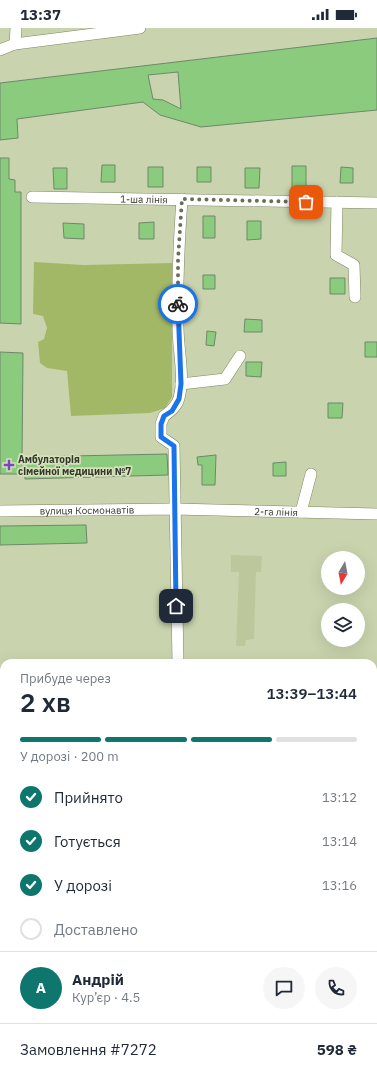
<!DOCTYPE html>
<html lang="uk">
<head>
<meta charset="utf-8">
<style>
	:root { --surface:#fff; --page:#f6f6f7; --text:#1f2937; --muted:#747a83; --line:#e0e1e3; --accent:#0f766e }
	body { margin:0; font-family:"IBM Plex Sans",sans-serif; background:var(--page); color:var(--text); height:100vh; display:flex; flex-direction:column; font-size:15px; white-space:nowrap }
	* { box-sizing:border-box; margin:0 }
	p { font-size:13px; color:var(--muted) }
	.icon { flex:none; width:22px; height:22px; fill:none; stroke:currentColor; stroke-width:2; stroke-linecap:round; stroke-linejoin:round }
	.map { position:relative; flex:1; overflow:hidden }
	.panel { position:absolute; left:0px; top:631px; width:377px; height:424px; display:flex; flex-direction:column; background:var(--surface); border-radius:12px 12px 0 0; box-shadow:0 4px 16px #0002 }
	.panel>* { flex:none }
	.needle { width:26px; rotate:190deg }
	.tools { position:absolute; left:321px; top:523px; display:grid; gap:8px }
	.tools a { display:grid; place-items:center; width:44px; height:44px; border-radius:50%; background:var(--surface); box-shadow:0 4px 16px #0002; font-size:20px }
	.pin { position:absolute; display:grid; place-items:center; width:34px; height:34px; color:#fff; margin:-17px; border-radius:8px; box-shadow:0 2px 6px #0006 }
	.courier { position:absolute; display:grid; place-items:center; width:40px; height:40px; margin:-20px; border:3px solid #1a73e8; border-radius:50%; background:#fff; color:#222; box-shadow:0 1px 5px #0007 }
	.summary em { font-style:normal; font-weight:600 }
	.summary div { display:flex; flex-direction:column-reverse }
	.summary { display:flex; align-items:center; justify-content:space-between; height:68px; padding:0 20px }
	h1 { font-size:26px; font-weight:600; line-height:30px }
	.bar { display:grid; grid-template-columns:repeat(4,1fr); gap:6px 4px; align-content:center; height:48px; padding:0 20px }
	.bar i { height:5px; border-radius:3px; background:var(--line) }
	.bar .current { background:var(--accent) }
	.bar p { grid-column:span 4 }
	.line { display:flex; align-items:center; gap:10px; padding:0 20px; border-top:1px solid var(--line) }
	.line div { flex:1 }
	.round { display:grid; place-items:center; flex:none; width:42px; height:42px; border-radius:21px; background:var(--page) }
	ol { padding:0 20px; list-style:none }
	li { display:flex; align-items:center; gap:12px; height:44px }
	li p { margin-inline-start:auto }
	li .icon { padding:4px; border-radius:50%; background:var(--accent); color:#fff; stroke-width:4 }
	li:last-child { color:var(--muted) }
	li i { width:22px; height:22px; border:2px solid var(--line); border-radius:50% }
	.status { display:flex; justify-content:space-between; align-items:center; height:28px; padding:0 20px; background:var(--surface); direction:ltr }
	.status svg { height:11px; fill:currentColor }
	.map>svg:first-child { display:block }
	.built { fill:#bcc89c }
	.green { fill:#a3b866 }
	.building { fill:#8acb7e; stroke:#6f876a; fill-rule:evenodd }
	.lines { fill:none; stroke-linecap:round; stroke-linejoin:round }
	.street-casing { stroke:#7d8764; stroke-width:12 }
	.street { stroke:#fff; stroke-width:11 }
	.done { stroke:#686f58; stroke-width:4; stroke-dasharray:0 7.2 }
	.route { stroke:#1a73e8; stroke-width:5 }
	.poi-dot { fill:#7b46be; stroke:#d6e1bb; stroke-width:1.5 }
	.labels { text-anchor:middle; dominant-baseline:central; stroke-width:3.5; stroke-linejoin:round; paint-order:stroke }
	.street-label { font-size:10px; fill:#34382a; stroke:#d6e1bb }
	.poi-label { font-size:10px; font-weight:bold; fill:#34382a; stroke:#d6e1bb; text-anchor:start }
</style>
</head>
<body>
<div class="status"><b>13:37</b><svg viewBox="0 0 49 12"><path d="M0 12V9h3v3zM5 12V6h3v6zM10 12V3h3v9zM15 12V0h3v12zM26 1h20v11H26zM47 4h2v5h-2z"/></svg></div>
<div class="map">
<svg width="377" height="1055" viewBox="0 0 377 1055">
	<rect width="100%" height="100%" fill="#c9d4ae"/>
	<!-- built -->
	<path class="built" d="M231,527L262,528L261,544H256L254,611L246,612L245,618H236L239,544H231Z"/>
	<!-- green -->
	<path class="green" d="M34,234L84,237L172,235V369L165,380L150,385L71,388L67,343L47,340L40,335L38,314L44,311L47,300L43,288L33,286Z
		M39,1051H195V1055H39Z"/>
	<!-- building -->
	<path class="building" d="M377,10V82L201,99L160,87L143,74L17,91L18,110L0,112V55ZM178,44L181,81L163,72L153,71L148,47Z
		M0,130H9V151L15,152V164H21V296L0,295Z
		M102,137H115V154H101Z
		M292,138H306V160H292Z
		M148,139H163V159H148Z
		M197,139H211V154H197Z
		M341,139L353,140V155H340Z
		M53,140H67V161H54Z
		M245,140H260L259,160H245Z
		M203,188H215V210H203Z
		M247,193H261V211L247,212Z
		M154,194V211H139V195Z
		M63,195L84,196V211L64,210Z
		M203,247H215V261H203Z
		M330,250H345V266H330Z
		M245,291L262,292V304H244Z
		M207,303L216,304L214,318L206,317Z
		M365,314H377V329H365Z
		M0,324L23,325L22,429L167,426L168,447L25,451V446H0Z
		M246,334H262L261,349L246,348Z
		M328,375H343L342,390H328Z
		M216,427L215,457H202V437H198L197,429Z
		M286,434V448H273V435Z
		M86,497L87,515L0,517V498Z"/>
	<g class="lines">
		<defs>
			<g id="street">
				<path d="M15,16L16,0"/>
				<path d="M0,22L15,16L140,0"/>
				<path id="s1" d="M32,169L377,175"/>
				<path d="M337,174L336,227L354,237L355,269"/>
				<path d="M181,356L225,351L240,328"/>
				<path id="s2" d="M0,483L175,481L377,486"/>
				<path d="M301,484L311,446"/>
				<path d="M178,635L174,418L161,409V396L164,388C171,383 177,378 179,370C185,348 178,322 178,299C177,256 179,214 182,171"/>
				<path d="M373,758H377"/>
				<path d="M0,761H4"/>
			</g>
		</defs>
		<!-- street casing -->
		<use href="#street" class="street-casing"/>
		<!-- street -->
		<use href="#street" class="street"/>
	</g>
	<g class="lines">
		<!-- done -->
		<path class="done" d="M178,276V232L182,171L306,174"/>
		<!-- route -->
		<path class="route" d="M176,578L174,418L161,409V396L164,388L172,383L179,371L181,356L178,276"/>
	</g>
	<!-- markers -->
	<path class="poi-dot" d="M7 431h4v4h4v4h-4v4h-4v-4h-4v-4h4z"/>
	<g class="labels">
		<!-- street labels -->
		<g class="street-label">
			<text stroke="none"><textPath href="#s1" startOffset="112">1-ша лінія</textPath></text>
			<text stroke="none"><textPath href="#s2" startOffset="87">вулиця Космонавтів</textPath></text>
			<text stroke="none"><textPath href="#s2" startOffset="276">2-га лінія</textPath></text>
		</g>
		<!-- poi labels -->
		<g class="poi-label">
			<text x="18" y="431">Амбулаторія<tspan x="18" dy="12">сімейної медицини №7</tspan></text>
		</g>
	</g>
</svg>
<div class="tools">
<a><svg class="needle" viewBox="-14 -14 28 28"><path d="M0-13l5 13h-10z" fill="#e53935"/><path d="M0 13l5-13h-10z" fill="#747a83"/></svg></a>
<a><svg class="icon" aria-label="layers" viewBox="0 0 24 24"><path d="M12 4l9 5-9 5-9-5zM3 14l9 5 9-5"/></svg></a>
</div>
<div class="pin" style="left:306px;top:174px;background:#ea580c"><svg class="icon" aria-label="bag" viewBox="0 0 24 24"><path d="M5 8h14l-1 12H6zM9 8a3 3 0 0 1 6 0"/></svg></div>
<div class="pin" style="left:176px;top:578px;background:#1f2937"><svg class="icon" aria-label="home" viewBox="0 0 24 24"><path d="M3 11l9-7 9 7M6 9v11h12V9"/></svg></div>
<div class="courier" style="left:178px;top:276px"><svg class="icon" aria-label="bike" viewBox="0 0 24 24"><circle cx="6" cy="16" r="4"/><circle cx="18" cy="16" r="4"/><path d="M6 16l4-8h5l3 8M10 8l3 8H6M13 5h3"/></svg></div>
<section class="panel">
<div class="summary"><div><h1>2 хв</h1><p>Прибуде через</p></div><em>13:39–13:44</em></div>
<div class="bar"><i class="current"></i><i class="current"></i><i class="current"></i><i></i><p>У дорозі · 200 m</p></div>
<ol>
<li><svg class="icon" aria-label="check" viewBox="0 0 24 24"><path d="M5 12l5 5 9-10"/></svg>Прийнято<p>13:12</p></li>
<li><svg class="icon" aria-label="check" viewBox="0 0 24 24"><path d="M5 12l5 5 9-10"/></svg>Готується<p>13:14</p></li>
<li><svg class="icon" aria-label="check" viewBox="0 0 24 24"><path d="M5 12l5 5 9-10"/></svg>У дорозі<p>13:16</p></li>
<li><i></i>Доставлено</li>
</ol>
<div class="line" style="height:72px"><b class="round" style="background:var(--accent);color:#fff">А</b><div><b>Андрій</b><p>Кур’єр · 4.5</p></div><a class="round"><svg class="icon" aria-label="chat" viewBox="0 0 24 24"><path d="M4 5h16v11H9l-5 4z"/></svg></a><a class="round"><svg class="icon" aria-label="phone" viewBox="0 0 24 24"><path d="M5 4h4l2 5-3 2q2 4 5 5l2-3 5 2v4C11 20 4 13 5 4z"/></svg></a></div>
<div class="line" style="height:52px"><div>Замовлення #7272</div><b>598 ₴</b></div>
</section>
</div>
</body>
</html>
